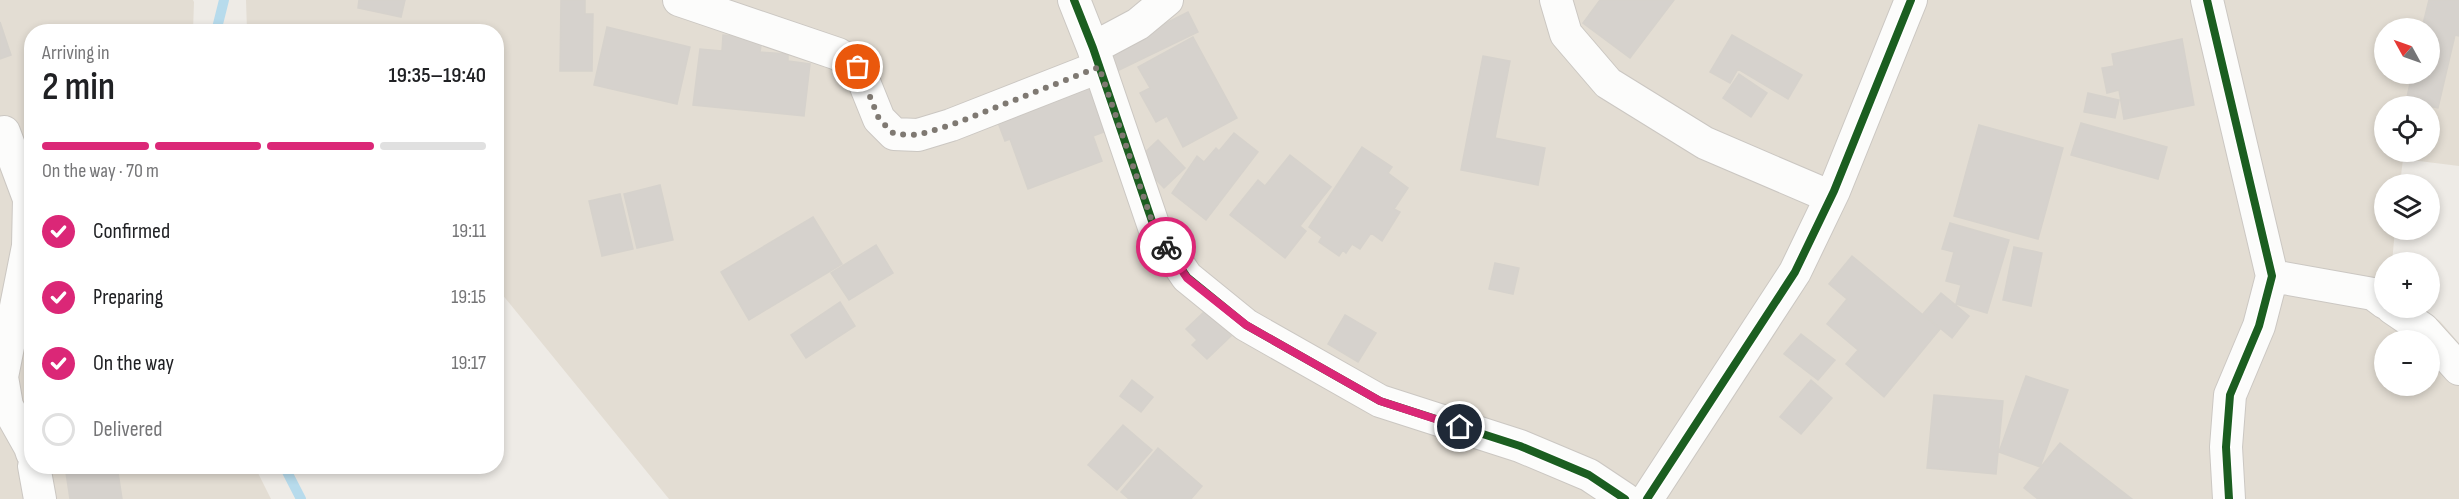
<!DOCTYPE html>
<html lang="en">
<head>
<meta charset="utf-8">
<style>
	:root { --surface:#fff; --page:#f6f6f6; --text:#202124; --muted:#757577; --line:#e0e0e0; --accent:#db2777 }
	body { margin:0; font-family:"Sofia Sans Condensed",sans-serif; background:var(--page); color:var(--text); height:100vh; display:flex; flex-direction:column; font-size:22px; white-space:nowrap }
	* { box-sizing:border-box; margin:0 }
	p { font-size:20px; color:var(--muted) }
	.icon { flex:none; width:33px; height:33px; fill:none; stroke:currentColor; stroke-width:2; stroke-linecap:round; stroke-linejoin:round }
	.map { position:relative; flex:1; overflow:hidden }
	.sheet { position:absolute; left:24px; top:24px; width:480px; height:450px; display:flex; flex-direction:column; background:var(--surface); border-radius:24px; box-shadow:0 3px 9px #0003 }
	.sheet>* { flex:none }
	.needle { width:39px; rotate:310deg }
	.buttons { position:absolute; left:2374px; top:18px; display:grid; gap:12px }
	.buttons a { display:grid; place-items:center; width:66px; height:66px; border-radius:50%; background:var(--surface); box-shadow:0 3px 9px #0003; font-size:30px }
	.pin { position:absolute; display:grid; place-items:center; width:51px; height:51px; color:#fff; margin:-26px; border:3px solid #fff; border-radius:50%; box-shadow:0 2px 6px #0007 }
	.courier { position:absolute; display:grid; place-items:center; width:60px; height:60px; margin:-30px; border:4px solid #db2777; border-radius:50%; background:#fff; color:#222; box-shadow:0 2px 8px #0007 }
	.headline em { font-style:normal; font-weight:600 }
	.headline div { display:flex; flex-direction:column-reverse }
	.headline { display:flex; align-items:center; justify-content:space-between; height:102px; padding:0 18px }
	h1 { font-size:39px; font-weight:600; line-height:45px }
	.bar { display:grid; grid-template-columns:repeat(4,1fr); gap:9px 6px; align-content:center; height:72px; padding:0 18px }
	.bar i { height:8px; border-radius:4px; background:var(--line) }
	.bar .active { background:var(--accent) }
	.bar p { grid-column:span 4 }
	ol { padding:0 18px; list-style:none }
	li { display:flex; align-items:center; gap:18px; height:66px }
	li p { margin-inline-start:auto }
	li .icon { padding:6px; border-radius:50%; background:var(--accent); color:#fff; stroke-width:4 }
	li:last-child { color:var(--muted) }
	li i { width:33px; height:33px; border:3px solid var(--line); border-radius:50% }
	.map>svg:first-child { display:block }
	.residential { fill:#e3ddd3; fill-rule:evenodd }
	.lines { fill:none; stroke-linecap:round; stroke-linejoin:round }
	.stream { stroke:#b7dbec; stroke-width:10 }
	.building { fill:#d6d2cd; stroke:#d6d2cc; stroke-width:1.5 }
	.minor-casing { stroke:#cbc7c2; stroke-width:34 }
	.minor { stroke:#fcfcfb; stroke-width:32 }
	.cycleway-casing { stroke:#fff; stroke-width:11 }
	.cycleway { stroke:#1b5e20; stroke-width:8 }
	.done { stroke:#7f7972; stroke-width:6; stroke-dasharray:0 10.8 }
	.route { stroke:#db2777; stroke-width:8 }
</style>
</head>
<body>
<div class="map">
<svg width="2459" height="499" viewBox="0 0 2459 499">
	<rect width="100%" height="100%" fill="#eeebe6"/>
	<!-- residential -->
	<path class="residential" d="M0,0H193L194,2L193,31L32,32V466L255,467L271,499H0Z
		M246,0H2459V166L2403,159L2400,184H2385V230H2395L2392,262H2385V308H2420L2440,321L2459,343V499H669L497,288L496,32L247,31ZM2385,28H2430V74H2385ZM2385,106H2430V152H2385ZM2385,340H2430V386H2385Z"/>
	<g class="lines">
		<!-- stream -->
		<path class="stream" d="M216,32L224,0
			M284,466L301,499"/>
	</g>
	<!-- building -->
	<path class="building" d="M359,0H405L401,17L358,8Z
		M561,0H585V14H593L592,71H560Z
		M1600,0H1674L1630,58L1583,23Z
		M2429,0H2459V36L2455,35L2438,108L2406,102L2412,74H2430V28H2422Z
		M1188,12L1198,32L1113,73L1104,54Z
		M0,22L11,55L0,59Z
		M607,27L690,47L677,104L594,85Z
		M723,35L762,39L760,52L788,54V61L810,64L804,116L693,105L700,49L722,51Z
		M1732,35L1802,75L1788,99L1738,69L1730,83L1710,72Z
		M1193,37L1237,118L1183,147L1167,116L1156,122L1140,93L1150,88L1138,67Z
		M2182,39L2194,105L2124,119L2119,90L2107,93L2102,68L2114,66L2112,54Z
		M1483,56L1510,61L1495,138L1545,148L1538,185L1461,170Z
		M1739,74L1767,93L1751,117L1723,98Z
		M1093,84L1109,130L1093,136L1102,161L1028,189L1010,139L1005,141L997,120Z
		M2088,93L2119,100L2115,118L2084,112Z
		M2081,123L2167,147L2158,179L2071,155Z
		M1979,125L2063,148L2038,239L1954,216Z
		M1234,133L1258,152L1206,220L1172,193L1197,156L1204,162L1216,148L1219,151Z
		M1158,140L1185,168L1164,188L1137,160Z
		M1362,147L1392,167L1388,173L1408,188L1394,209L1400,212L1382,241L1371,233L1360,249L1352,244L1346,253L1343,250L1339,256L1319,242L1322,237L1309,227Z
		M1290,155L1331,187L1300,226L1306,231L1285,258L1230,215L1258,180L1265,186Z
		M660,185L673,240L637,248L624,194Z
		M620,194L633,249L602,256L589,201Z
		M813,217L842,264L749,320L721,272Z
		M1950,223L2009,240L1987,313L1956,304L1961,285L1946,281L1954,252L1942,249Z
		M876,245L893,273L849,300L831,273Z
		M2014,247L2042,253L2031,306L2003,300Z
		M1852,256L1940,329L1884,397L1846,364L1858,350L1827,324L1847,299L1829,284Z
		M1495,263L1519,268L1513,294L1489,289Z
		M1941,293L1969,316L1952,338L1923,314Z
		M840,302L855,326L806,358L791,335Z
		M1206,310L1231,336L1207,359L1192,345L1197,340L1186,329Z
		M1345,315L1376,333L1358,362L1328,344Z
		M1801,334L1835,360L1818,380L1784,354Z
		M2026,376L2068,390L2040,467L1999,452Z
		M1132,380L1153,397L1141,412L1120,396Z
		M1811,380L1832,398L1801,434L1780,417Z
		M1934,395L2003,401L1996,474L1927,468Z
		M1123,425L1152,450L1117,490L1088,465Z
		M2060,443L2132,499H2038L2024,488Z
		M1158,448L1202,486L1191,499H1129L1121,492Z
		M65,466H117L122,499H70Z"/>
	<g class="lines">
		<defs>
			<path id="minor" d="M679,0L838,54L858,67L879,119L894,134L918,135L951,125L1099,67
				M1074,0L1093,48L1155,230L1187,277L1246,325L1380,401L1520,446L1589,475L1625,499
				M1556,0L1566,34L1608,83L1705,143L1831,197
				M2207,0L2272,276L2259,326L2230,395L2226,447L2229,499
				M1093,48L1138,24L1167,0
				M4,132L29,199L28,246L2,377L7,406L30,447L32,453
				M2272,276L2373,294L2385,303
				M2392,308L2423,329L2459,369
				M34,466L40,499
				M1647,499L1795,272L1834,191L1911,0"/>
		</defs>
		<!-- minor casing -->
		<use href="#minor" class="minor-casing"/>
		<!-- minor -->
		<use href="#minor" class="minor"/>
		<defs>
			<path id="cycleway" d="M1074,0L1093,48L1155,230L1187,277L1246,325L1380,401L1520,446L1589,475L1625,499
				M2207,0L2272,276L2259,326L2230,395L2226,447L2229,499
				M1647,499L1795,272L1834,191L1911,0"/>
		</defs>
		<!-- cycleway casing -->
		<use href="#cycleway" class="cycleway-casing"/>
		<!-- cycleway -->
		<use href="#cycleway" class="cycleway"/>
	</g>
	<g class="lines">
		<!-- done -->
		<path class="done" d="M858,67L879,119L894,134L918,135L951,125L1099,67L1155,230L1166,247"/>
		<!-- route -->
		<path class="route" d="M1166,247L1187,278L1246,325L1380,401L1460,427"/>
	</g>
</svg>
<div class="buttons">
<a><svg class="needle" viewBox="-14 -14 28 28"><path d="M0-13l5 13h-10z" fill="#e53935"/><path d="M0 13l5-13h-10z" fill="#757577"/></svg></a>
<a><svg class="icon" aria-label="locate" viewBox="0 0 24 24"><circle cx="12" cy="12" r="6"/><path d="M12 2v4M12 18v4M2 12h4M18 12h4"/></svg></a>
<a><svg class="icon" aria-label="layers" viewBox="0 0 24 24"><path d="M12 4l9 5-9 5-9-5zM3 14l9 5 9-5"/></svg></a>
<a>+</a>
<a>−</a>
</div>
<div class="pin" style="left:858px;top:67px;background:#ea580c"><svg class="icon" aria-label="bag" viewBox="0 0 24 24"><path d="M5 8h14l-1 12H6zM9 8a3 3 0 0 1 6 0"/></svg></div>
<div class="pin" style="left:1460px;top:427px;background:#1f2937"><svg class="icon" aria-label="home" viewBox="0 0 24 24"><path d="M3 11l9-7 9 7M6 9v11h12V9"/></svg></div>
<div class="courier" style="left:1166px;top:247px"><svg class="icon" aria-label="bike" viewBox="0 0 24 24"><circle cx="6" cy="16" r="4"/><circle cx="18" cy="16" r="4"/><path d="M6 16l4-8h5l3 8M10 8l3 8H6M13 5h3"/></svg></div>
<section class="sheet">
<div class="headline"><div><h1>2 min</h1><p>Arriving in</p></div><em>19:35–19:40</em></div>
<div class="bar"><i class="active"></i><i class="active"></i><i class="active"></i><i></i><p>On the way · 70 m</p></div>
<ol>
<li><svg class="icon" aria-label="check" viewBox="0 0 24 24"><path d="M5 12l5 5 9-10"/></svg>Confirmed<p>19:11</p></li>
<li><svg class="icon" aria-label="check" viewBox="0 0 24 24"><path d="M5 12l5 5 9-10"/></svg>Preparing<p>19:15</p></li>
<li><svg class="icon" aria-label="check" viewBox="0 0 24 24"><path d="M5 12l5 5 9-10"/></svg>On the way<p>19:17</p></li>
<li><i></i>Delivered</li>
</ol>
</section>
</div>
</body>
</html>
